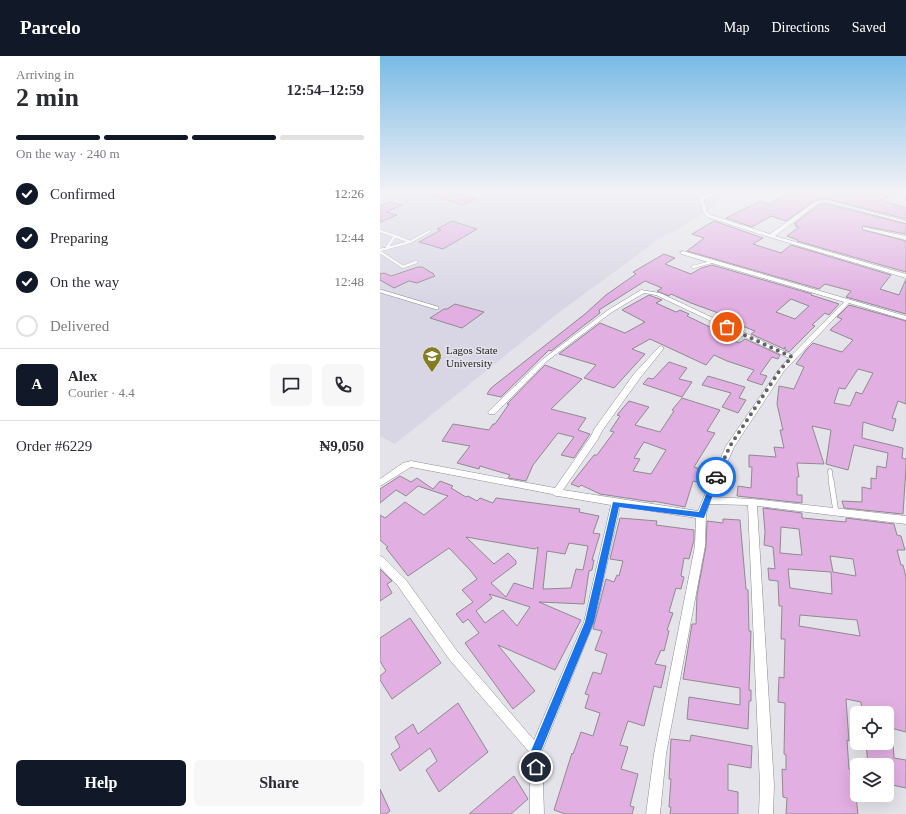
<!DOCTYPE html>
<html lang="en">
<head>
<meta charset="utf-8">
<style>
	:root { --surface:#fff; --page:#f7f7f7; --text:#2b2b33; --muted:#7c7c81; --line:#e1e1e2; --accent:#111827 }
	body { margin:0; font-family:"Times New Roman",serif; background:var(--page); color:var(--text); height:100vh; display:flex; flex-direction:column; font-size:15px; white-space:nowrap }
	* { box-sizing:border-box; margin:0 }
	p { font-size:13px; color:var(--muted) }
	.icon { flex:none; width:22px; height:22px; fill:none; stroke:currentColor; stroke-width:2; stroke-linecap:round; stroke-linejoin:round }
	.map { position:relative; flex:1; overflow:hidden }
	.details { display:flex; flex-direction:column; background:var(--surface); width:380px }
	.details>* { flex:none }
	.controls { position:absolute; left:470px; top:650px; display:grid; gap:8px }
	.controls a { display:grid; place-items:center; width:44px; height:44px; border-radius:6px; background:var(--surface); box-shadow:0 4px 16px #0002; font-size:20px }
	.pin { position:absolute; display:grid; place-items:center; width:34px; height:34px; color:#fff; margin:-17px; border:2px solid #fff; border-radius:50%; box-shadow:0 1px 4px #0007 }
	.courier { position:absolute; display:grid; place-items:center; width:40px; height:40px; margin:-20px; border:3px solid #1a73e8; border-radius:50%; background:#fff; color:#222; box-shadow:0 1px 5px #0007 }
	.head em { font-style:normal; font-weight:800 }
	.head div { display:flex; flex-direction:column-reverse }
	.head { display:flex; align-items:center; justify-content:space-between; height:68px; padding:0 16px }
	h1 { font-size:26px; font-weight:800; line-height:30px }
	.bar { display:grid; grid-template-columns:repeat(4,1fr); gap:6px 4px; align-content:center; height:48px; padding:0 16px }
	.bar i { height:5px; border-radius:3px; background:var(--line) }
	.bar .on { background:var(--accent) }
	.bar p { grid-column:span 4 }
	.line { display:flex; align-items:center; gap:10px; padding:0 16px; border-top:1px solid var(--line) }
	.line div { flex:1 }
	.round { display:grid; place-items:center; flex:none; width:42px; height:42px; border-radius:6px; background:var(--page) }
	ol { padding:0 16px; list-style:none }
	li { display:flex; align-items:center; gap:12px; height:44px }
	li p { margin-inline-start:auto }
	li .icon { padding:4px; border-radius:50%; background:var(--accent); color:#fff; stroke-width:4 }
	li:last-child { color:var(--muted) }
	li i { width:22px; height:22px; border:2px solid var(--line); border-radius:50% }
	.button { display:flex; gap:8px; margin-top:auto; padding:8px 16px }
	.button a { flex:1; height:46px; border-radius:6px; background:var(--accent); color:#fff; font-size:16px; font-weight:800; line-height:46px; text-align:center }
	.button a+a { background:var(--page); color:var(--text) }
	header { display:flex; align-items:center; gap:24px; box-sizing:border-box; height:56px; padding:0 20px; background:var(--accent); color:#fff }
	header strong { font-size:19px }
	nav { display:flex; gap:22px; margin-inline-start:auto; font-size:14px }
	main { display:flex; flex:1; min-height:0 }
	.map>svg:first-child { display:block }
	.built { fill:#d8d6e4 }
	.building { fill:#e2afe2; stroke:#8f8a8f; fill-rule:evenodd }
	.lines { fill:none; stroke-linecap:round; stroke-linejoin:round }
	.lane-far3-casing { stroke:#8c8b92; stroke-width:3 }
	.lane-far2-casing { stroke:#8c8b92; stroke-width:4 }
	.lane-far1-casing { stroke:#8c8b92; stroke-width:5 }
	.lane-casing { stroke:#8c8b92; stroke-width:6 }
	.street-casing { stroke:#8c8b92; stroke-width:1 }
	.lane-far3 { stroke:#fff; stroke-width:2.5 }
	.lane-far2 { stroke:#fff; stroke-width:3 }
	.lane-far1 { stroke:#fff; stroke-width:4 }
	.lane { stroke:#fff; stroke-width:5 }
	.street { fill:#fff; fill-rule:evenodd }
	.route { fill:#1a73e8 }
	.done { stroke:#636367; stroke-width:4; stroke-dasharray:0 7.2 }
	.labels { text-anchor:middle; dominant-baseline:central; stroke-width:3; stroke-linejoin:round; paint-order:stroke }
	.poi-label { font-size:11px; fill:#1e1e20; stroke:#e4e3ea; text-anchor:start }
</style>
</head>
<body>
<header>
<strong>Parcelo</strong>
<nav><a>Map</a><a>Directions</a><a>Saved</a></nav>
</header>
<main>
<section class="details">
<div class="head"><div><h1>2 min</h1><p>Arriving in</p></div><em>12:54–12:59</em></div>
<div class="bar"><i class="on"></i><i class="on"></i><i class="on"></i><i></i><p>On the way · 240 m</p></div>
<ol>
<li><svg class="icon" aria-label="check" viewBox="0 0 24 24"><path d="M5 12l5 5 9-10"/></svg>Confirmed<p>12:26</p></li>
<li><svg class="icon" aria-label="check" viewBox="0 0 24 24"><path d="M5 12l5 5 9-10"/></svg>Preparing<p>12:44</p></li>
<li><svg class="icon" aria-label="check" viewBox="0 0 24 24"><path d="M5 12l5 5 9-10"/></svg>On the way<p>12:48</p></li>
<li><i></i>Delivered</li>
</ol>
<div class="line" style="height:72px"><b class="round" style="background:var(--accent);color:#fff">A</b><div><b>Alex</b><p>Courier · 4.4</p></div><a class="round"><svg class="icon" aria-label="chat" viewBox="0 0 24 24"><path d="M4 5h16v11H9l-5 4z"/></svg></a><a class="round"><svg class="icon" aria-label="phone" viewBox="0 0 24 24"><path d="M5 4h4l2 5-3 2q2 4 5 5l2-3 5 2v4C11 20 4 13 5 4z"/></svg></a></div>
<div class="line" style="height:52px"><div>Order #6229</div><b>₦9,050</b></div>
<div class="button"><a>Help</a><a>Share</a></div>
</section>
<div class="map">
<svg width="526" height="758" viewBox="0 0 526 758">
	<rect width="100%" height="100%" fill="#e4e3ea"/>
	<!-- built -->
	<path class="built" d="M0,137H357L343,140L324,158L278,184L182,254L15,388L0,380Z"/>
	<!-- building -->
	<path class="building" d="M53,137H75L96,143L83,149L52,139Z
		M408,137H517L501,144L526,152V163L447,143L435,144L406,165L391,160L372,171L346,162L381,145L389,148Z
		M10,146L22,149L6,156L17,159L0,166V150Z
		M440,148H447L526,168V178L483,170L482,171L483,174L526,185V216L417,185L418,184L407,180L419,171L415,170L417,168H414Z
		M72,165L97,173L63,193L39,186L61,174L57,173Z
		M334,165L383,182L373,188L401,197L411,189L511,219L500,233L519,239L526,223V258L466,241L471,235L445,228L439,233L307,195L324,182L312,178Z
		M284,198L295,202L285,208L311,218L321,212L332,209L432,238L431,239L459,248L449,259L445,257L432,269L435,270L409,296L405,294V291L404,293L371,278L375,275L357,268L360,265L311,247L291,238L289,240L277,235L282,232L265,225L219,254L220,257L171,295L169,294L121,341L107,338L111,332L205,258L226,239L256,218L253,216ZM411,243L429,250L415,263L396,256Z
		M38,211H42L54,218H53L55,220L37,227L29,225L14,232L0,224V218L4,217L11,220Z
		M269,239L282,244L276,247L296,256L300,254L309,258L307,260L332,272L334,270L345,275L341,278L359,287L365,283L400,299L398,303L392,301L380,318L387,320L382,329L367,324L374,314L347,305L334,299L326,309L270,283L252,293L265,298L234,332L204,322L216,309L179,298L220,267L245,277L265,266L242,254Z
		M75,248L104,256L82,272L50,262L64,253H67Z
		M469,249L526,265V348L518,345L512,362L516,363L513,375L483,366L482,382L523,392L522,402L526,403V411L523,458L464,452L462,445L482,446V431L491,433V422L496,423L497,410L506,412L508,397L474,389L468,414L446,408L451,374L432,370L444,408L417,407L419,421H417V439H422V447L357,440L358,430L371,432L372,411H369V399L396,401L394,391L404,392L400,374H403L397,348L399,330L414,333L424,311L416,308L426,294L433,287L462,296L473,284L450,274L462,263L457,261ZM478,313L493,317L482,338L476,336L470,350L454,347L459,332L465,333Z
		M289,306L307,312L299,323L312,326L302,341L263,328L268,322L273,323Z
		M165,309L202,323L171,353L206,362L198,374L210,378L194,402L181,399L194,381L178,377L153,409L146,425L128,422L130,419L100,410L99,413L77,407L90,390L62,385L73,368L109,374L113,368H115L129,348H127Z
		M328,320L365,331L359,342L366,344L358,357L342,351L351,337L322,329Z
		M302,342L340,354L327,375L335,377L314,411L323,414L317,426L313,425L305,451L273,445V446L220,438L201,429L199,431L191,428L214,399H217L234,376L230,375L240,360L237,359L249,345L269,351L255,369L280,376L294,355L292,354ZM264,386L286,394L271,418L253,415L260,403L254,402Z
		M20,420L31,426L37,422L53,433L60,425L73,430L71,432L86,441L88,440L97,445L100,442L113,447L116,442L200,453L199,456L219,460L213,477L220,478L212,504H214L212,514L209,515L204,548L159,546L201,564L175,614L118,589L155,635L133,653L85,587L99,577L88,563L83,567L76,558L93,546L82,534L97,523L90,514L69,492L28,520L6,492L8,491L0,484V459L5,462L25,446L44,459L68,440L38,430L26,440L16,434L0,447V433ZM86,481L155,493L158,491L153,533L134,527L126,541L111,527L136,508V505L128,497L114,508ZM189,487L208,490L203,514L196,513L191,532L163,533L167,495L185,498ZM109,538L125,543L150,551L137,570L123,554L105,567L96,555L112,542Z
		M383,452L422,457V462L466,466V462L514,468L517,479L521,480L525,494H517L521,509H523L526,521V676L507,671V657H482L481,646L466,643L469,685L467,684L469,713L473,714L478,758H406L407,742L403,741L402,713L406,714V699L404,698L405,647L398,646L399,621L404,622L405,583H401L402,550H399L398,525L389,524L388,512L395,513L393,491L384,489L385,476ZM401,471L419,473L422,499L400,497ZM450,500L473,503L476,520L453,516ZM408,513L451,516L452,538L410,532ZM420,559L477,564L480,580L419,570Z
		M240,462L277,465L276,469L314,474V484L309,503L304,502L301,520L304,521L301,533L296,532L289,556L293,557L287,574L289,575L284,595L281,594L275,608L286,610L281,632L274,630L264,670L248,665L240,689L248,691L241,713L258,718L250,750L254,751L252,758H185L174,754L192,697L193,698L201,676L213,680L220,657L205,652L209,639L205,638L213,616L221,618L227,598L215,594L222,575L213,573L226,523L234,526L237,519L239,520L243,505L230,503Z
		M343,463L360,464L366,533L368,534L369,575H371L369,634H371V645H369L368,673L307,663L309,641L360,649V632L303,623L312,568H316L317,539L326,490L327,465L343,467Z
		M0,513L12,525L7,528L12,537L0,545Z
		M30,562L61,607L12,643L0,624V620L6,615L0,605V582Z
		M78,647L108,696L59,736L46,714L57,705L50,692L20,715L11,698L20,691L15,681L33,668L38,678Z
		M311,679L372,690L371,712L348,708V734L358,736V758H290L291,751H289L291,723H289L291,683L310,685Z
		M486,687H513L514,702L526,704V732L507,728V709H488Z
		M134,720L148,743L131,758H89Z
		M0,733L10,755L6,758H0Z"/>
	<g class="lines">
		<defs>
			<path id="lane-far3" d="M0,175L15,180L6,193
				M15,180L30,186
				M0,194L30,186L50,175
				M0,196L23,211L36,206
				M313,211L331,206"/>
			<path id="lane-far2" d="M0,235L57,252"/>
			<path id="lane-far1" d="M450,415L451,425"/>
			<path id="lane" d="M451,424L456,456"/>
			<path id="street" d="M331,137H337L324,144L327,156L331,159L390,178L436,145L447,144L526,165V167L447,146L439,147L395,180L526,218V222L389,181L327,161L323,156L320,144L322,141Z
				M483,171L526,180V184L483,173Z
				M303,195L526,260V264L469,247L404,315L354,391L332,441L372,443L526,460V468L377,450L394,729L393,758H379L380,729L368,449L329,448L326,459L325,490L286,698L280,758H266L274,698L315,490L316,462L240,450L214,566L162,695L164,758H150V697L69,603L18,530L0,511V500L3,501L26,524L77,595L154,684L204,566L231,449L178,440H176L172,438L31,411L0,430V423L23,407L31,405L175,432L211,380L215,372L254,318L279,291L281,290L284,292L260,322L222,375L218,383L183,434L318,455L346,390L399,313L409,302L276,239L264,237L232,256L167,305L115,358H109L108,356L163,303L228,254L261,234L280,237L412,299L464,246L301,198L300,197Z"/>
		</defs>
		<!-- lane-far3 casing -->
		<use href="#lane-far3" class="lane-far3-casing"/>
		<!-- lane-far2 casing -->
		<use href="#lane-far2" class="lane-far2-casing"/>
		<!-- lane-far1 casing -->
		<use href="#lane-far1" class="lane-far1-casing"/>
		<!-- lane casing -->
		<use href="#lane" class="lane-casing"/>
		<!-- street casing -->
		<use href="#street" class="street-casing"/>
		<!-- lane-far3 -->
		<use href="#lane-far3" class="lane-far3"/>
		<!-- lane-far2 -->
		<use href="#lane-far2" class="lane-far2"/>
		<!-- lane-far1 -->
		<use href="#lane-far1" class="lane-far1"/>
		<!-- lane -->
		<use href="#lane" class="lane"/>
		<!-- street -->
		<use href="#street" class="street"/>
	</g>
	<!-- sky -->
	<linearGradient id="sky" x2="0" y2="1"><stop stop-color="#79bae5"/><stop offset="0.56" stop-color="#f3f2f6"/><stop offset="1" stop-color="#f3f2f6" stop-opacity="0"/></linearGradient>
	<rect width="526" height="243" fill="url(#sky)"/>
	<!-- route -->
	<path class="route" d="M336,418L340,421L324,462L239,451L214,566L161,695L162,711L160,714L156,716L153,714L151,711V695L205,566L233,446L319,456L333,421Z"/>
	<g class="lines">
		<!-- done -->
		<path class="done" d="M336,421L350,390L400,314L412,301L347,271"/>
	</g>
	<!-- icons -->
	<defs>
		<symbol id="university-pin" viewBox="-11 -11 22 30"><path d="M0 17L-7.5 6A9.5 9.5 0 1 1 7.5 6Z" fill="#827d23" stroke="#e4e3ea"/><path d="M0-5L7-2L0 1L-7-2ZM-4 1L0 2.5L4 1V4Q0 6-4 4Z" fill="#fff"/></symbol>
	</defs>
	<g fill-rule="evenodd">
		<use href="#university-pin" x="41" y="289" width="22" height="30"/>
	</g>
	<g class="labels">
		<!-- poi labels -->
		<g class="poi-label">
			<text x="66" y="294">Lagos State<tspan x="66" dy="13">University</tspan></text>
		</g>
	</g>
</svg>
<div class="controls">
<a><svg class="icon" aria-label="locate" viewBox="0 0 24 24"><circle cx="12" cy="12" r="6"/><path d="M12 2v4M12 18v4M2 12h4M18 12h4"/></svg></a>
<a><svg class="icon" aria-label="layers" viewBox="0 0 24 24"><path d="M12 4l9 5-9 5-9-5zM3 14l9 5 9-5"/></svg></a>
</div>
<div class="pin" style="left:347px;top:271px;background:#ea580c"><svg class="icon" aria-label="bag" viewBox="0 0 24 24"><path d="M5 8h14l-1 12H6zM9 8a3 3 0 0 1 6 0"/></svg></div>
<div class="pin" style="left:156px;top:711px;background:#1f2937"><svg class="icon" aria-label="home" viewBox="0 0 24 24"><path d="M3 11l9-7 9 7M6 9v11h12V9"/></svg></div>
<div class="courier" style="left:336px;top:421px"><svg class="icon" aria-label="car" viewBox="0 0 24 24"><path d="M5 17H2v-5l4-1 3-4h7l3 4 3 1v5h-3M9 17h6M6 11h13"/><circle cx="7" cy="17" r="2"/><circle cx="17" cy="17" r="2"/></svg></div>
</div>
</main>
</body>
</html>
